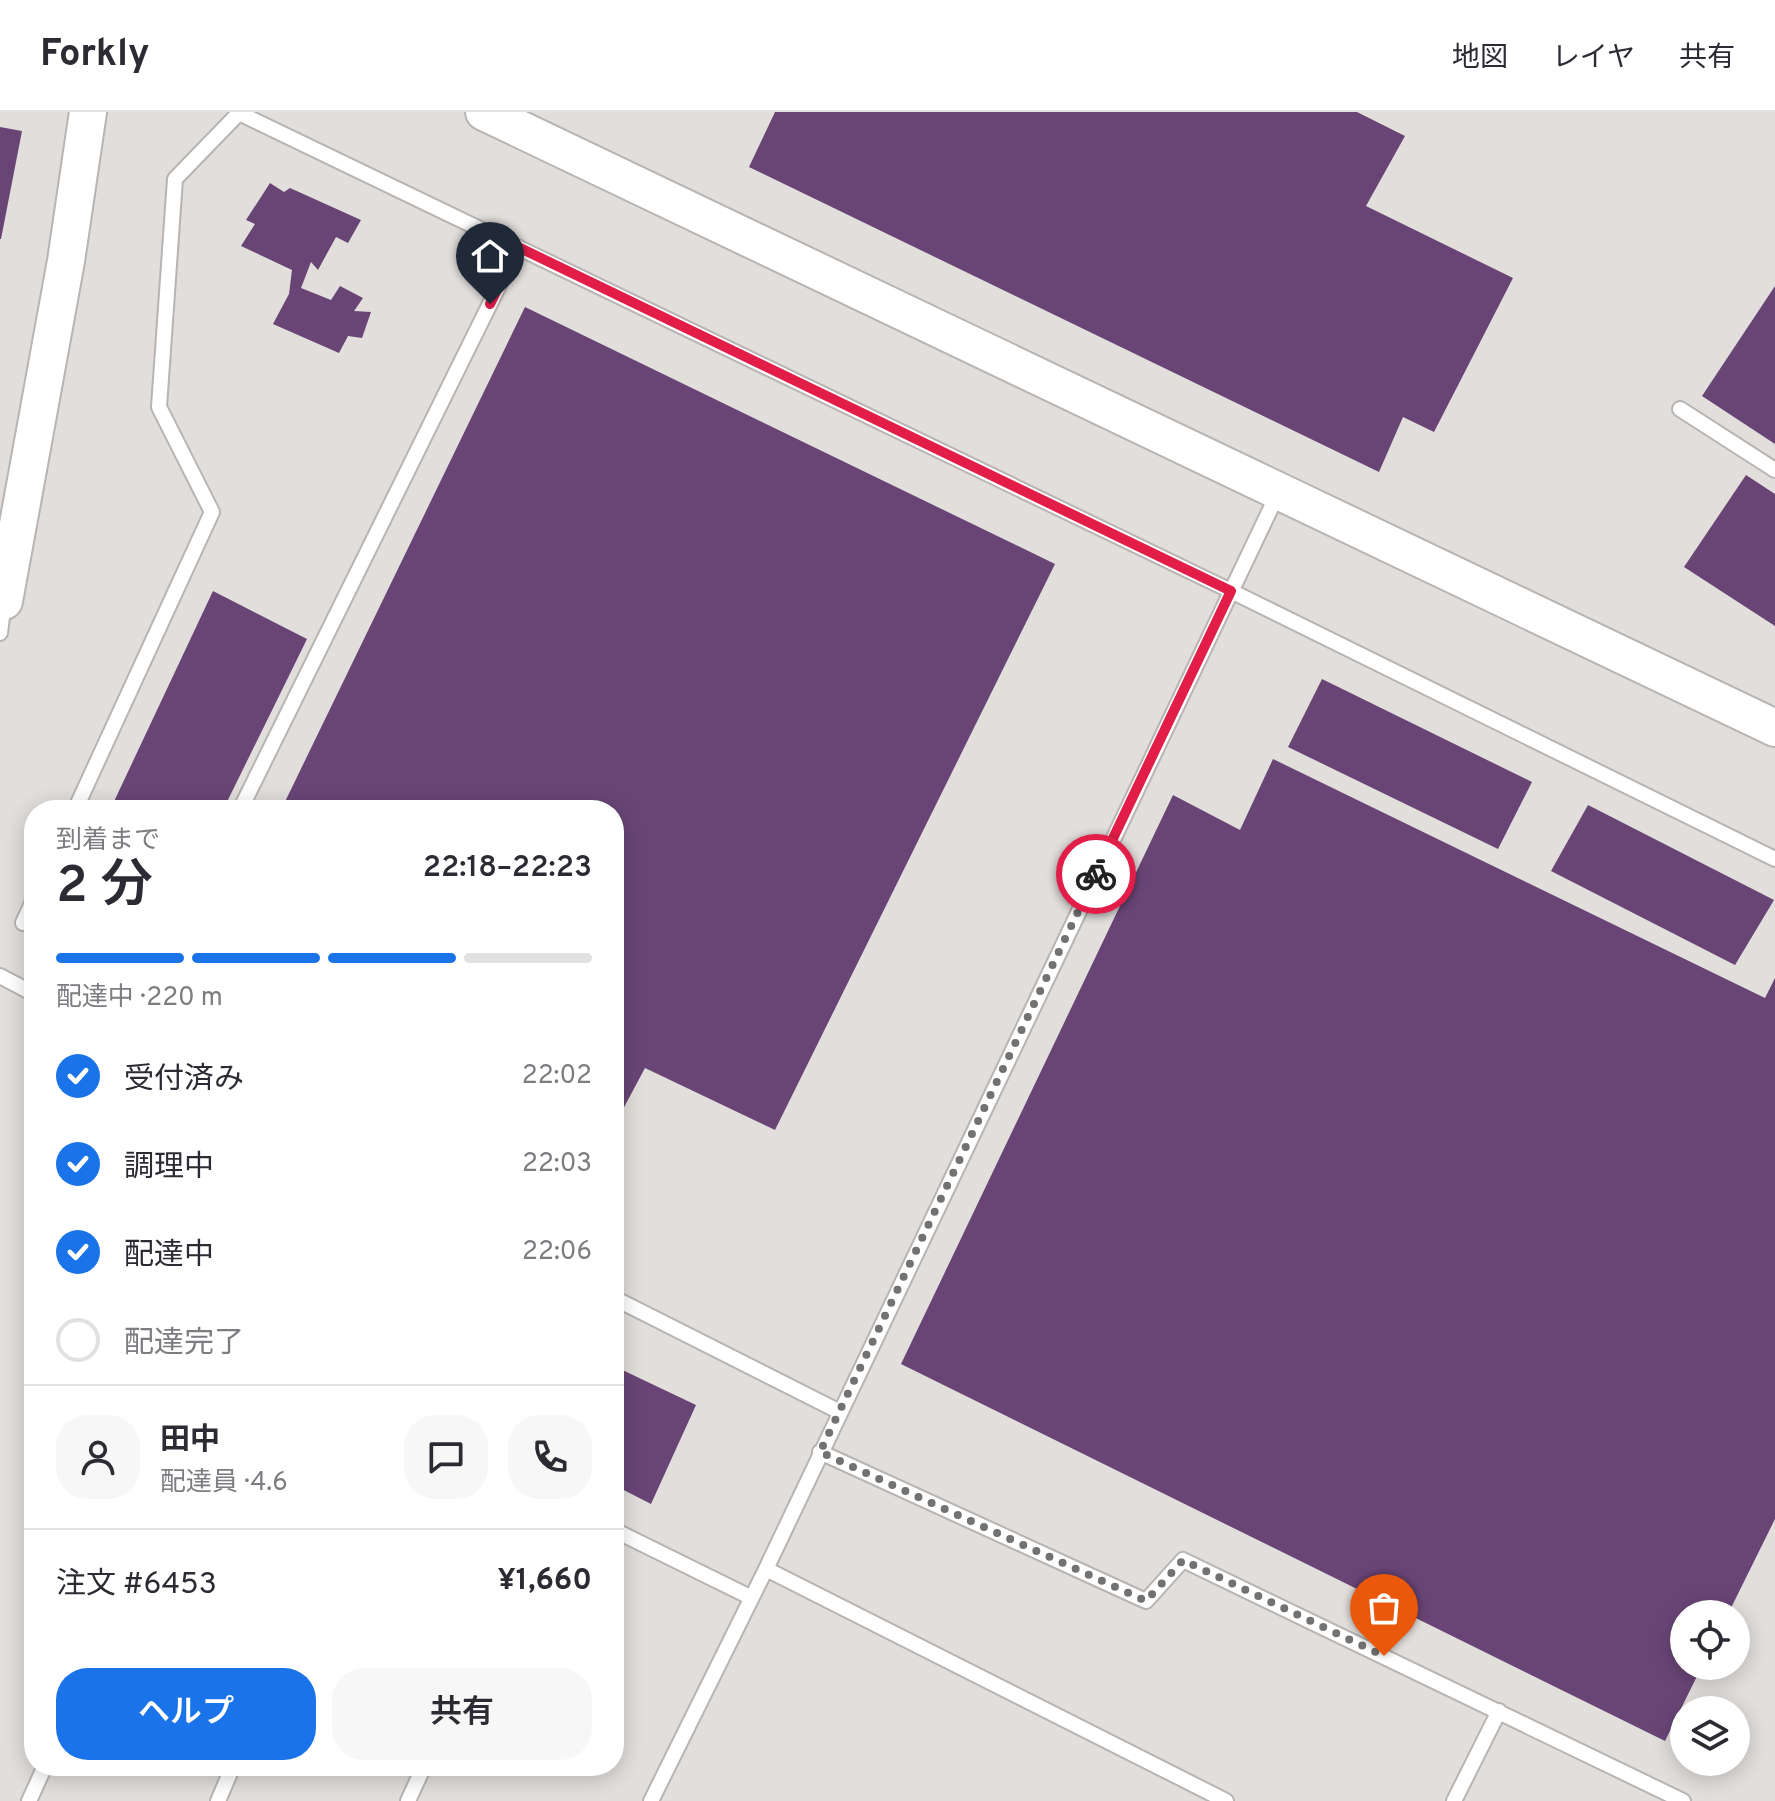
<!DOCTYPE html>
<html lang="ja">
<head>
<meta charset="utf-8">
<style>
	:root { --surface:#fff; --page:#f7f7f7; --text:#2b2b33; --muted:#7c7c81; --line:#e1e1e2; --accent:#1a73e8 }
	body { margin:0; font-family:Overpass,"Noto Sans JP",sans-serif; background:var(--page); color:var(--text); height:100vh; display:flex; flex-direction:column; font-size:30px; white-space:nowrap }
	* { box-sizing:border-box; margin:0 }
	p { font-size:26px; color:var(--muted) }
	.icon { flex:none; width:44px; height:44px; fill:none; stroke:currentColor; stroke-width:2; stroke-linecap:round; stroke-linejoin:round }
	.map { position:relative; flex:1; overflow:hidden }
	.sheet { position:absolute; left:24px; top:688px; width:600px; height:976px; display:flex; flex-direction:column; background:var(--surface); border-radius:32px; box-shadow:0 4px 20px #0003 }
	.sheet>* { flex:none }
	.controls { position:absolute; left:1670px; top:1488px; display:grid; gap:16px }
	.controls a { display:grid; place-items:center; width:80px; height:80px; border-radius:50%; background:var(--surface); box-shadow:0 4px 20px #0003; font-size:40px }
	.pin { position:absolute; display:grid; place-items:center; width:68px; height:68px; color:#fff; margin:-82px -34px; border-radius:50% 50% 50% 0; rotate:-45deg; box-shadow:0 0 8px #0007 }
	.pin .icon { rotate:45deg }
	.courier { position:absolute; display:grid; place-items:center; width:80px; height:80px; margin:-40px; border:6px solid #e11d48; border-radius:50%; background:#fff; color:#222; box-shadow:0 2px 10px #0007 }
	.overview em { font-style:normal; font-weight:600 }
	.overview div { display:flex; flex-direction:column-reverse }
	.overview { display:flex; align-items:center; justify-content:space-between; height:136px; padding:0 32px }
	h1 { font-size:52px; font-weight:600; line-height:60px }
	.bar { display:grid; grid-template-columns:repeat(4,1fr); gap:12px 8px; align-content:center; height:96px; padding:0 32px }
	.bar i { height:10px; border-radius:6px; background:var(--line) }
	.bar .current { background:var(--accent) }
	.bar p { grid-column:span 4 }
	.line { display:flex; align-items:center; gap:20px; padding:0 32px; border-top:2px solid var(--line) }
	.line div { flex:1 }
	.round { display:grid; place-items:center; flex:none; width:84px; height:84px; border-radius:32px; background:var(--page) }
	ol { padding:0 32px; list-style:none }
	li { display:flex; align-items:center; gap:24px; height:88px }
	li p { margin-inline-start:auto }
	li .icon { padding:8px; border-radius:50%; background:var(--accent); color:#fff; stroke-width:4 }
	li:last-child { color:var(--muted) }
	li i { width:44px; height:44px; border:4px solid var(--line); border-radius:50% }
	.primary-button { display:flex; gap:16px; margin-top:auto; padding:16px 32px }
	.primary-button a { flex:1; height:92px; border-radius:32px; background:var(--accent); color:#fff; font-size:32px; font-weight:600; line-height:92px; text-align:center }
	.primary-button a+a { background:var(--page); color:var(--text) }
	header { display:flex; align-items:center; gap:48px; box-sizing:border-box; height:112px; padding:0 40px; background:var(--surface); border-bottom:2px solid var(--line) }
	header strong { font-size:38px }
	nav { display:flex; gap:44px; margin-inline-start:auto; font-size:28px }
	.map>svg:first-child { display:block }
	.building { fill:#694576 }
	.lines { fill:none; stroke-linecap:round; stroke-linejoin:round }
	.service-casing { stroke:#b7b4b2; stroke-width:18 }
	.tertiary-casing { stroke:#b7b4b2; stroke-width:40 }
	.service { stroke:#fff; stroke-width:14 }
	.tertiary { stroke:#fff; stroke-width:36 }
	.done { stroke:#747171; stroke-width:8; stroke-dasharray:0 14.4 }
	.route { stroke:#e11d48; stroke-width:10 }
</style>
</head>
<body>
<header>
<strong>Forkly</strong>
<nav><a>地図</a><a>レイヤ</a><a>共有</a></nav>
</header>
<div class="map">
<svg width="1775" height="1689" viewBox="0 0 1775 1689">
	<rect width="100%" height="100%" fill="#e1dedc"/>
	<!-- building -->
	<path class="building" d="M775,0H1357L1405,24L1366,94L1513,166L1434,320L1403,305L1379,360L749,55Z
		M0,15L22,19L1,127H0Z
		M270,71L284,80L290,76L361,108L348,131L336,125L318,158L311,150L301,176L331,188L340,174L363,186L354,199L371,200L362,226L348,224L339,241L273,212L289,182L292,158L241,134L255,112L246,108Z
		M1775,174V332L1702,284Z
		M525,195L1055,452L775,1018L645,956L614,1014V698H281Z
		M1746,363L1775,382V514L1684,455Z
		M213,479L307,527L223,698H110Z
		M1322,567L1532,670L1498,737L1288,635Z
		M1273,647L1765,886L1775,866V1407L1728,1502H1684V1554H1702L1665,1629L901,1252L1173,683L1240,718Z
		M1588,693L1774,788L1735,853L1551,759Z
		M614,1254L696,1293L651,1392L614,1373Z"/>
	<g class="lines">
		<defs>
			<path id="service" d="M1680,297L1775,358
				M0,521L4,489
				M75,698L212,400L159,295L175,67L239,1L1231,479L1775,747
				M240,698L518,135
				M23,811L34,787
				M0,864L34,882
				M614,1186L840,1300
				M820,1340L1146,1489L1183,1448L1683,1689
				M614,1418L750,1485
				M766,1457L1226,1689
				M29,1689L45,1654
				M218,1689L233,1654
				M408,1689L424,1654
				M651,1689L766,1457L1279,379
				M1454,1689L1499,1599"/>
			<path id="tertiary" d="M484,0L1775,616
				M4,489L66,149L88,0"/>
		</defs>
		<!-- service casing -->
		<use href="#service" class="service-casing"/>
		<!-- tertiary casing -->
		<use href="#tertiary" class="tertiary-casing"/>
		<!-- service -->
		<use href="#service" class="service"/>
		<!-- tertiary -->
		<use href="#tertiary" class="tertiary"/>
	</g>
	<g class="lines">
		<!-- done -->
		<path class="done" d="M1096,762L820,1340L1146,1489L1183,1448L1384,1544"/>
		<!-- route -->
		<path class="route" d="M490,192L518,135L1231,479L1096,762"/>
	</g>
</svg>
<div class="controls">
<a><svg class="icon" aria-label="locate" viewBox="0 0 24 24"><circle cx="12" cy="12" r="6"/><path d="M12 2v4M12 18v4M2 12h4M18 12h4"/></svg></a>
<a><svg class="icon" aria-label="layers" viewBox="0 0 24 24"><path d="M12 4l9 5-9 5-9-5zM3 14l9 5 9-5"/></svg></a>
</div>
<div class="pin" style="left:1384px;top:1544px;background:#ea580c"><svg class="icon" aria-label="bag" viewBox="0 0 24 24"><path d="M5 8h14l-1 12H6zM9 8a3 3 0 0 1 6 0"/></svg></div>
<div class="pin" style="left:490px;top:192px;background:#1f2937"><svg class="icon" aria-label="home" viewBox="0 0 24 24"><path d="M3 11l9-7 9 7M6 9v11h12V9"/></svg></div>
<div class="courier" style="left:1096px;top:762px"><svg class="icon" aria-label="bike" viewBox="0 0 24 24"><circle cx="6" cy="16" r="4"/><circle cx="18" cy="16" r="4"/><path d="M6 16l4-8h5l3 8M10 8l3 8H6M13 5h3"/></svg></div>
<section class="sheet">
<div class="overview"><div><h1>2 分</h1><p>到着まで</p></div><em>22:18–22:23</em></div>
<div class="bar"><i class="current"></i><i class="current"></i><i class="current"></i><i></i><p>配達中 · 220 m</p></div>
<ol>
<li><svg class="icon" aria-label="check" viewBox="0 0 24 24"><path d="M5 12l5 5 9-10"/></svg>受付済み<p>22:02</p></li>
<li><svg class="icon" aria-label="check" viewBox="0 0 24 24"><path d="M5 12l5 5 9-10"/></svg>調理中<p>22:03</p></li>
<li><svg class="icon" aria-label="check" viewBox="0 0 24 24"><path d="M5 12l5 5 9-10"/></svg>配達中<p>22:06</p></li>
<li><i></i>配達完了</li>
</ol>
<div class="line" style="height:144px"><a class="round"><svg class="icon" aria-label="person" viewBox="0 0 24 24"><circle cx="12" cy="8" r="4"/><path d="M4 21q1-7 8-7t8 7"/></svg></a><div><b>田中</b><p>配達員 · 4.6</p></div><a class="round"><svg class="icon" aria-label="chat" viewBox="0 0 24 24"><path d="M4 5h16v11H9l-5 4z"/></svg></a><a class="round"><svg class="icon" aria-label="phone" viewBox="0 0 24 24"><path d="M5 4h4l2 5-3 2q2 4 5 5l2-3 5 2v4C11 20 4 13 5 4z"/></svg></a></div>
<div class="line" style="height:104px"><div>注文 #6453</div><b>¥1,660</b></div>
<div class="primary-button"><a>ヘルプ</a><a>共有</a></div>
</section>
</div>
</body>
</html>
